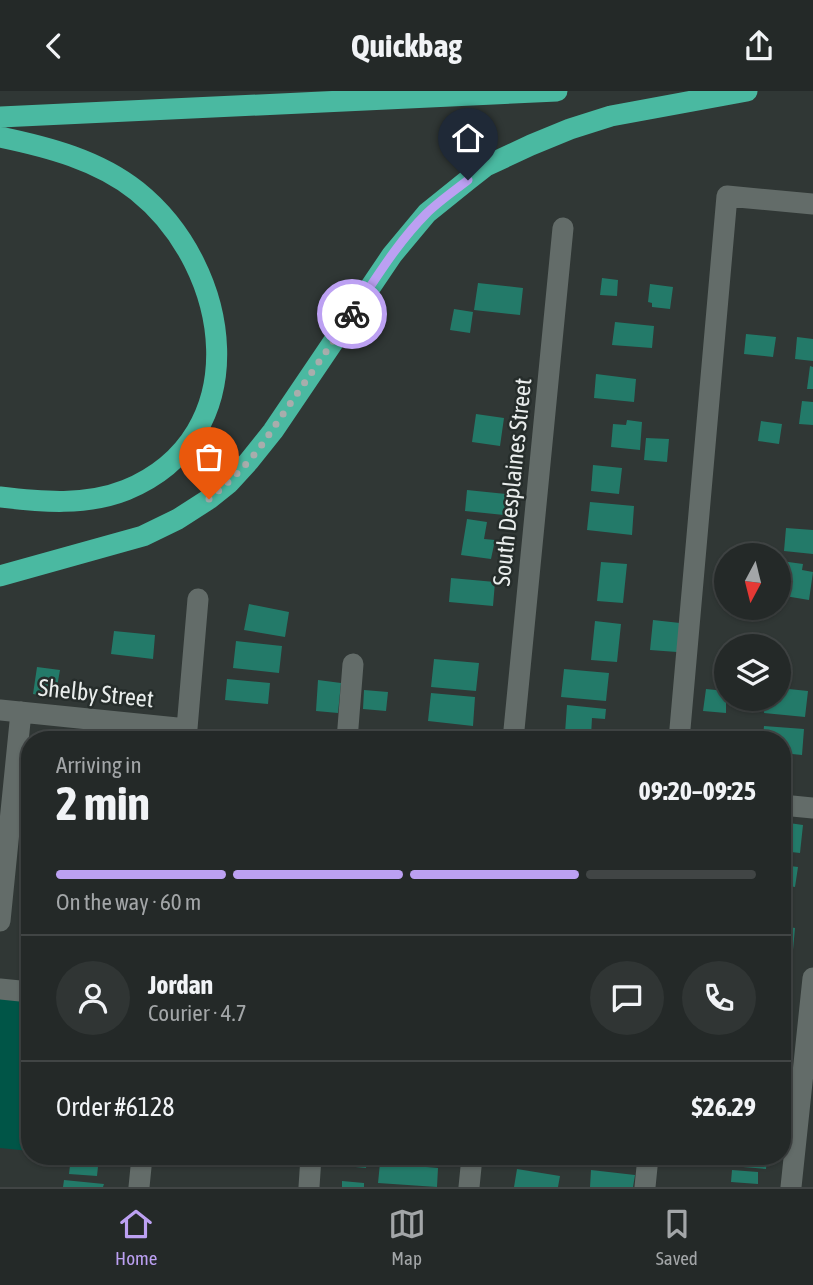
<!DOCTYPE html>
<html lang="en">
<head>
<meta charset="utf-8">
<style>
	:root { --surface:#242928; --page:#303534; --text:#f1f3f6; --muted:#a3a6a8; --line:#414545; --accent:#bca0f2 }
	body { margin:0; font-family:"Asap Condensed",sans-serif; background:var(--page); color:var(--text); height:100vh; display:flex; flex-direction:column; font-size:26px; white-space:nowrap }
	* { box-sizing:border-box; margin:0 }
	p { font-size:23px; color:var(--muted) }
	.icon { flex:none; width:38px; height:38px; fill:none; stroke:currentColor; stroke-width:2; stroke-linecap:round; stroke-linejoin:round }
	.map { position:relative; flex:1; overflow:hidden }
	.panel { position:absolute; left:21px; top:640px; width:770px; height:434px; display:flex; flex-direction:column; background:var(--surface); border-radius:28px; box-shadow:0 2px 5px #0004,0 0 0 2px var(--line) }
	.panel>* { flex:none }
	.needle { width:46px; rotate:187deg }
	.buttons { position:absolute; left:714px; top:452px; display:grid; gap:14px }
	.buttons a { display:grid; place-items:center; width:77px; height:77px; border-radius:50%; background:var(--surface); box-shadow:0 2px 5px #0004,0 0 0 2px var(--line); font-size:35px }
	.pin { position:absolute; display:grid; place-items:center; width:60px; height:60px; color:#fff; margin:-72px -30px; border-radius:50% 50% 50% 0; rotate:-45deg; box-shadow:0 0 7px #0007 }
	.pin .icon { rotate:45deg }
	.courier { position:absolute; display:grid; place-items:center; width:70px; height:70px; margin:-35px; border:5px solid #bca0f2; border-radius:50%; background:#fff; color:#222; box-shadow:0 2px 9px #0007 }
	.headline em { font-style:normal; font-weight:700 }
	.headline div { display:flex; flex-direction:column-reverse }
	.headline { display:flex; align-items:center; justify-content:space-between; height:119px; padding:0 35px }
	h1 { font-size:46px; font-weight:700; line-height:52px }
	.bar { display:grid; grid-template-columns:repeat(4,1fr); gap:10px 7px; align-content:center; height:84px; padding:0 35px }
	.bar i { height:9px; border-radius:5px; background:var(--line) }
	.bar .active { background:var(--accent) }
	.bar p { grid-column:span 4 }
	.line { display:flex; align-items:center; gap:18px; padding:0 35px; border-top:2px solid var(--line) }
	.line div { flex:1 }
	.round { display:grid; place-items:center; flex:none; width:74px; height:74px; border-radius:37px; background:var(--page) }
	header { display:flex; justify-content:space-between; align-items:center; height:91px; padding:0 35px; background:var(--surface); font-size:32px; font-weight:700 }
	.dock { display:flex; justify-content:space-around; align-items:center; height:98px; border-top:2px solid var(--line); background:var(--surface); font-size:19px; color:var(--muted) }
	.dock a { display:grid; justify-items:center; gap:4px }
	.dock .active { color:var(--accent) }
	.map>svg:first-child { display:block }
	.green { fill:#005547 }
	.building { fill:#237a69 }
	.lines { fill:none; stroke-linecap:round; stroke-linejoin:round }
	.minor { stroke:#636c69; stroke-width:21 }
	.highway { stroke:#4ab9a1; stroke-width:21 }
	.done { stroke:#a8adac; stroke-width:7; stroke-dasharray:0 12.6 }
	.route { stroke:#bca0f2; stroke-width:9 }
	.labels { text-anchor:middle; dominant-baseline:central; stroke-width:5; stroke-linejoin:round; paint-order:stroke }
	.street-label { font-size:24px; fill:#e9edec; stroke:#262d2b }
</style>
</head>
<body>
<header><svg class="icon" aria-label="back" viewBox="0 0 24 24"><path d="M15 5l-7 7 7 7"/></svg>Quickbag<svg class="icon" aria-label="share" viewBox="0 0 24 24"><path d="M12 15V3M7 8l5-5 5 5M5 13v7h14v-7"/></svg></header>
<div class="map">
<svg width="813" height="1096" viewBox="0 0 813 1096">
	<rect width="100%" height="100%" fill="#303735"/>
	<!-- green -->
	<path class="green" d="M0,901L30,904V1060L0,1057Z"/>
	<!-- building -->
	<path class="building" d="M602,187L618,189L617,205L600,204Z
		M478,192L523,197L520,224L474,219Z
		M650,193L673,196L670,218L652,216V212L648,211Z
		M454,218L473,221L470,242L450,239Z
		M615,231L654,235L652,257L612,254Z
		M746,243L776,246L773,266L744,263Z
		M797,246L813,248V270L795,268Z
		M810,275L813,276V298H807Z
		M596,283L636,288L634,311L594,307Z
		M802,310L813,311V334L799,333Z
		M476,323L504,327L500,355L472,351Z
		M627,329L642,331L640,359L611,356L613,333L626,334Z
		M761,330L782,333L779,353L758,350Z
		M646,347L669,348L667,371L644,369Z
		M593,374L622,377L619,403L591,400Z
		M467,399L506,403L504,424L465,420Z
		M590,411L634,415L632,444L587,439Z
		M467,428L487,431L484,448L495,449L491,468L461,464Z
		M786,437L813,439V463L784,460Z
		M781,470L803,473L802,479L813,481L809,509L779,504V486Z
		M601,471L627,473L623,512L597,510Z
		M451,487L495,491L493,515L449,511Z
		M249,513L289,521L285,546L244,539Z
		M653,529L680,532L677,561L650,559Z
		M595,530L621,533L617,571L591,569Z
		M114,540L155,544L153,568L111,563Z
		M236,550L282,555L279,582L233,577Z
		M434,568L479,572L476,600L431,596Z
		M37,576L60,579L55,607L33,603Z
		M564,578L609,582L606,610L561,606Z
		M227,588L270,592L268,613L225,609Z
		M318,589L341,592L338,622L316,620Z
		M779,597L808,600L805,626L764,622L765,607H779Z
		M706,598L726,600V622L703,620Z
		M364,599L388,601L386,620L363,618Z
		M431,602L475,606L473,635L428,630Z
		M567,614L606,618L605,628L592,627L591,645L565,642Z
		M764,635L804,638L802,664L782,662V649H745V644L763,645Z
		M423,639L487,646V649H422Z
		M782,731L803,734L800,762L782,760Z
		M28,736H30V755L26,754Z
		M782,774L798,776L795,796L782,794Z
		M782,835L795,837L793,859L782,858Z
		M782,917L789,918L787,938H782Z
		M71,1066H99L97,1085L69,1083Z
		M193,1066H234V1072L193,1068Z
		M346,1066H367L366,1077L345,1075Z
		M732,1066H767L766,1078L731,1075Z
		M380,1072L438,1077L437,1096L378,1092Z
		M517,1078L560,1085L558,1096H514Z
		M591,1079L635,1084L633,1096H590Z
		M732,1079L758,1081V1093L731,1091Z
		M64,1089L104,1093L103,1096H63Z
		M342,1090L364,1092V1096H342Z"/>
	<g class="lines">
		<!-- minor -->
		<path class="minor" d="M0,619L187,638
			M186,649L198,508
			M347,649L353,573
			M513,649L563,137
			M679,649L727,105L813,113
			M782,714L813,717
			M0,830L21,621
			M0,898L30,901
			M139,1096L142,1066
			M309,1096L311,1066
			M469,1096L472,1066
			M645,1096L648,1066
			M791,1096L813,887"/>
		<!-- highway -->
		<path class="highway" d="M0,26L557,0
			M0,46C48,56 98,69 137,100C233,177 257,345 126,399C86,415 42,411 0,406
			M0,485L143,445L178,428L209,408L229,392L249,370L273,340L392,164L427,122L468,89L486,75L531,54L570,38L611,25L747,0"/>
	</g>
	<g class="lines">
		<!-- done -->
		<path class="done" d="M209,408C228,392 246,375 261,355L352,223"/>
		<!-- route -->
		<path class="route" d="M352,223C375,189 397,152 426,123C438,111 454,100 468,89"/>
	</g>
	<g class="labels">
		<!-- street labels -->
		<g class="street-label">
			<text transform="translate(512 391) rotate(-84)">South Desplaines Street</text>
			<text transform="translate(96 602) rotate(6)">Shelby Street</text>
		</g>
	</g>
</svg>
<div class="buttons">
<a><svg class="needle" viewBox="-14 -14 28 28"><path d="M0-13l5 13h-10z" fill="#e53935"/><path d="M0 13l5-13h-10z" fill="#a3a6a8"/></svg></a>
<a><svg class="icon" aria-label="layers" viewBox="0 0 24 24"><path d="M12 4l9 5-9 5-9-5zM3 14l9 5 9-5"/></svg></a>
</div>
<div class="pin" style="left:209px;top:408px;background:#ea580c"><svg class="icon" aria-label="bag" viewBox="0 0 24 24"><path d="M5 8h14l-1 12H6zM9 8a3 3 0 0 1 6 0"/></svg></div>
<div class="pin" style="left:468px;top:89px;background:#1f2937"><svg class="icon" aria-label="home" viewBox="0 0 24 24"><path d="M3 11l9-7 9 7M6 9v11h12V9"/></svg></div>
<div class="courier" style="left:352px;top:223px"><svg class="icon" aria-label="bike" viewBox="0 0 24 24"><circle cx="6" cy="16" r="4"/><circle cx="18" cy="16" r="4"/><path d="M6 16l4-8h5l3 8M10 8l3 8H6M13 5h3"/></svg></div>
<section class="panel">
<div class="headline"><div><h1>2 min</h1><p>Arriving in</p></div><em>09:20–09:25</em></div>
<div class="bar"><i class="active"></i><i class="active"></i><i class="active"></i><i></i><p>On the way · 60 m</p></div>
<div class="line" style="height:126px"><a class="round"><svg class="icon" aria-label="person" viewBox="0 0 24 24"><circle cx="12" cy="8" r="4"/><path d="M4 21q1-7 8-7t8 7"/></svg></a><div><b>Jordan</b><p>Courier · 4.7</p></div><a class="round"><svg class="icon" aria-label="chat" viewBox="0 0 24 24"><path d="M4 5h16v11H9l-5 4z"/></svg></a><a class="round"><svg class="icon" aria-label="phone" viewBox="0 0 24 24"><path d="M5 4h4l2 5-3 2q2 4 5 5l2-3 5 2v4C11 20 4 13 5 4z"/></svg></a></div>
<div class="line" style="height:91px"><div>Order #6128</div><b>$26.29</b></div>
</section>
</div>
<nav class="dock">
<a class="active"><svg class="icon" aria-label="home" viewBox="0 0 24 24"><path d="M3 11l9-7 9 7M6 9v11h12V9"/></svg>Home</a>
<a><svg class="icon" aria-label="map" viewBox="0 0 24 24"><path d="M3 6l6-2 6 2 6-2v14l-6 2-6-2-6 2zM9 4v14M15 6v14"/></svg>Map</a>
<a><svg class="icon" aria-label="saved" viewBox="0 0 24 24"><path d="M7 4h10v16l-5-4-5 4z"/></svg>Saved</a>
</nav>
</body>
</html>
